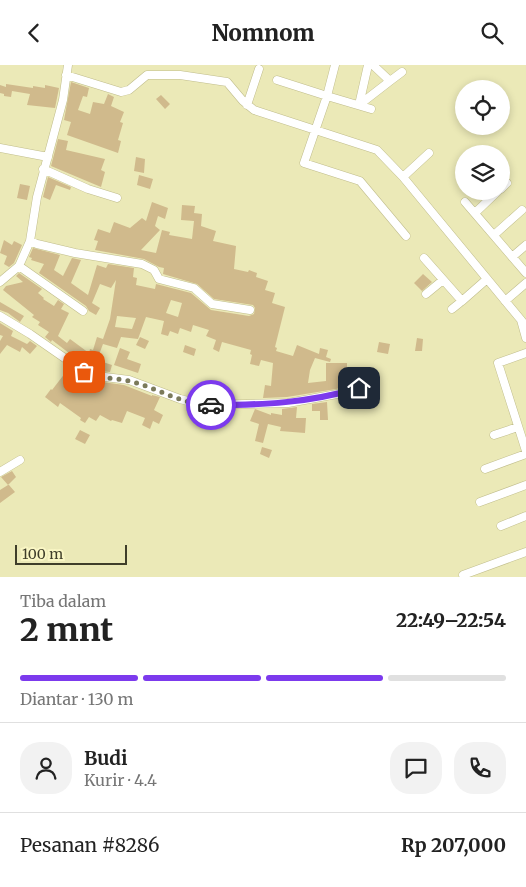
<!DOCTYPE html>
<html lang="id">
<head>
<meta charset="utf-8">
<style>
	:root { --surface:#fff; --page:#f2f2f2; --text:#222; --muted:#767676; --line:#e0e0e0; --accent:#7c3aed }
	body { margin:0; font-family:Merriweather,serif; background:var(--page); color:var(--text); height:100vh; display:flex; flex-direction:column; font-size:19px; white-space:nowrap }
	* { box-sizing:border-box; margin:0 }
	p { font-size:16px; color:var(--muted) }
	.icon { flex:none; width:28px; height:28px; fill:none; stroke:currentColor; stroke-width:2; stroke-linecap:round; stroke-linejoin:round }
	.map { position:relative; height:512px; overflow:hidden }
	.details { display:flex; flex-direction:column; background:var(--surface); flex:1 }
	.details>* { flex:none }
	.buttons { position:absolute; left:455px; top:15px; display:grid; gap:10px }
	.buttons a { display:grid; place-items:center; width:55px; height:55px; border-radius:50%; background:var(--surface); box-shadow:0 2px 8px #0003; font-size:25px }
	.scale { position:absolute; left:15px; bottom:12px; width:112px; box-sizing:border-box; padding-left:5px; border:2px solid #3f3e2a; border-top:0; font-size:14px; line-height:18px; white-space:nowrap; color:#3f3e2a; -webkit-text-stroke:4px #f9f6c4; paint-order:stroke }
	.pin { position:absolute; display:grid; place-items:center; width:42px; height:42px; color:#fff; margin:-21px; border-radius:10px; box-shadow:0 2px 8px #0006 }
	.courier { position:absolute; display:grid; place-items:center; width:50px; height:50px; margin:-25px; border:4px solid #7c3aed; border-radius:50%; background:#fff; color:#222; box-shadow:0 1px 6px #0007 }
	.summary em { font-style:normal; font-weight:800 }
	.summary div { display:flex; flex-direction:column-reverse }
	.summary { display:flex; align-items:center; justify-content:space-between; height:85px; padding:0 20px }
	h1 { font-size:32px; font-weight:800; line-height:38px }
	.bar { display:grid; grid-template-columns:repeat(4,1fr); gap:8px 5px; align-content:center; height:60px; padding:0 20px }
	.bar i { height:6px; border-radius:4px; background:var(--line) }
	.bar .on { background:var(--accent) }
	.bar p { grid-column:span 4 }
	.line { display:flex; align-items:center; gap:12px; padding:0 20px; border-top:1px solid var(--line) }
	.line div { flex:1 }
	.round { display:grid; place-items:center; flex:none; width:52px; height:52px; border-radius:20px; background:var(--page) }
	header { display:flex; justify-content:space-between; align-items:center; height:65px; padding:0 20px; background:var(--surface); font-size:22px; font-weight:800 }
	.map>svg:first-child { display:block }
	.building { fill:#d0ba8c; fill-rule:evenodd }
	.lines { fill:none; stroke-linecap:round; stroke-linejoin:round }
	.minor-casing { stroke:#c0bd8c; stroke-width:9 }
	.minor { stroke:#fff; stroke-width:8 }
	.done { stroke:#7b7a5b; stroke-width:5; stroke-dasharray:0 9 }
	.route { stroke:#7c3aed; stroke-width:6 }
</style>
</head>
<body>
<header><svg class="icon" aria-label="back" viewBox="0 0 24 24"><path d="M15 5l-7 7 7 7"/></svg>Nomnom<svg class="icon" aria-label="search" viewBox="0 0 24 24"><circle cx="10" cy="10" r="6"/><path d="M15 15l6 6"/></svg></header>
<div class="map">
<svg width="526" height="512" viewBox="0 0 526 512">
	<rect width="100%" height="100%" fill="#ebe9b7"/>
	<!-- building -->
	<path class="building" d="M71,17L89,23L87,32L83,31L78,45L90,49L93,37L104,39L108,29L114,32L111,41L124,47L120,57L123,58L118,75L121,76L118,88L67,70L71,57L64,55Z
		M6,19L33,23V21L45,23V20L59,23L55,43L27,40L30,29L12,26L11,32L4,31V29L0,28V20L6,22Z
		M161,30L170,39L165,44L156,34Z
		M58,74L68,76L66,85L105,94L101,105L105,107L101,122L51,101Z
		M136,92L145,94L144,108L134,106Z
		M139,110L153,114L150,124L137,120Z
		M48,112L71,122L70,125L56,120L50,135L43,132Z
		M20,119L30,121L27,135L17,133Z
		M152,137L168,143L165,154L158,151L155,161L160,165L141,185L156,188L162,165L170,167L169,170L192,174L194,156L181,155L182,140L195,141L194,148L202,149L201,161L216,166L213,176L236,181L234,204L248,207L249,205L257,208L256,212L268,216L265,225L275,228L272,238L285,242L275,282L277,283L276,286L293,291L297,280L319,289L320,283L328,285L326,292L331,294L330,297L315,293L310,305L308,318L326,316V298H347V312L355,310L357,318L336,324L287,332L263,333L265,320L271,321L273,298L261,295L259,301L250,299L252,290L250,289L251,285L222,277L219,287L213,284L216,275L206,271L209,265L193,260L191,267L180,263L178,269L170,266L168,271L161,269L164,256L146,252L138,274L121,272L117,283L103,279L97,295L112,300L110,307L91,305L52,275L51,277L45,272L49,267L38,260L40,257L32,252L34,250L3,225L6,221L23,217L16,211L19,208L42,224L38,228L44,233L43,234L54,241L58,235L64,239L61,244L69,248L58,271L67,278L70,274L89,288L90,284L93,285L97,272L103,274L110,254L116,215L111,223L100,219L92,238L100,243L96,250L89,246L86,241L39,208L44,199L31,195L32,193L29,192L33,183L60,190L54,205L63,211L72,193L81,195L71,218L88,230L97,200L106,203L108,199L134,203L133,212L137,213L136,220L155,224L156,219L191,228L211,245L249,251L254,249L255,243L253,240L214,234L197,219L163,209L164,203L159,202L144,194L95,185L98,176L94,175L98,164L110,168L114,157L130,163L142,153L146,156ZM171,235L182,238L178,252L166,248ZM117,251L136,253L132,264L115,262Z
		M4,175L12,180L14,176L22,180L14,198L9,202L4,199L7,191L0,188Z
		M423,209L432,217L422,226L414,218Z
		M0,237L24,251L20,257L8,248L0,245Z
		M0,258L13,266L11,271L27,279L30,276L37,281L30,289L22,282L20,287L7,280L0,289V276L3,271L0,270Z
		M140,272L149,276L145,284L136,280Z
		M417,273L423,274L422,286H415Z
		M379,277L390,279L388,289L377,287Z
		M185,280L196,284L194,291L183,287Z
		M120,283L130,287L127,294L141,299L138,308L114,300Z
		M69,303L88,315L124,320L152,331V330L160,332L154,345L163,350L159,359L153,356L150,364L142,360L145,353L127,346L122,358L112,355L111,356L100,350L96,356L89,352L85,358L80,355L81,353L60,338L58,342L45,332L51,324L52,325Z
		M327,337L328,355H320V346H312V339Z
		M297,342L296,353H306L305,368L280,366L281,362L268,359L263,378L255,376L259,359L250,356L255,344L271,350V348L282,350V344Z
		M80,365L90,370L85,379L75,374Z
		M262,382L272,385L269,393L260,389Z
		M12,406L16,412L8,420H9L15,427L0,438V425L8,420L1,412Z"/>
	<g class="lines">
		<defs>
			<path id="minor" d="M335,0L327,31L371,44
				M66,10L121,27L129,25L147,10H180L227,17L243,36L254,45L377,85L403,112L526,261
				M277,15L327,31L304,98L360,116L406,171
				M390,16L402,7
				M247,40L259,4
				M359,40L390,16L373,0
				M359,40L368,0
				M0,83L48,92
				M43,104L88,124L117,133
				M403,112L429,88
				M501,124L507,118
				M465,137L526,208
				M475,148L498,126
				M494,170L522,145
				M30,176L37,179L75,188L142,199L154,205L159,214L194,223L212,239L250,245
				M512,192L526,180
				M424,193L462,236L487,214
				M19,201L83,246
				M0,217L19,201L30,176L37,132L63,35L68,0
				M426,229L443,215
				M505,236L526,218
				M452,244L462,236
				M0,251L30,269L89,310L129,315L180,334L204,340L288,338L337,329L359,323
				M521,255L526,273
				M526,288L498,298L526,386
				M494,370L518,362
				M485,404L526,389
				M0,407L20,395
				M480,437L526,420
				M501,461L526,451
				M464,512L463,510L526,487"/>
		</defs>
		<!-- minor casing -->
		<use href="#minor" class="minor-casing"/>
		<!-- minor -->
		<use href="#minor" class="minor"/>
	</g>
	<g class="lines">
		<!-- done -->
		<path class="done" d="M84,307C98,315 114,312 129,316C156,322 182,340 211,340"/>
		<!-- route -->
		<path class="route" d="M211,340C263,340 308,338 359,323"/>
	</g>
</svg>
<div class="buttons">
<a><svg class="icon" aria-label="locate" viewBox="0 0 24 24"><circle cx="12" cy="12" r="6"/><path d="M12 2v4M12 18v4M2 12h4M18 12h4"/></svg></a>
<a><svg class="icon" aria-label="layers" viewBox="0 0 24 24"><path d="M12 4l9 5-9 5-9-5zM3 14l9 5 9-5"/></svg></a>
</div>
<div class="scale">100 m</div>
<div class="pin" style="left:84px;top:307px;background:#ea580c"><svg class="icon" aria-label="bag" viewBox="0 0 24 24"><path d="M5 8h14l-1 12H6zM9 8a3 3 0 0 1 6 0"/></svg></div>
<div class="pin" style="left:359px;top:323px;background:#1f2937"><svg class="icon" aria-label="home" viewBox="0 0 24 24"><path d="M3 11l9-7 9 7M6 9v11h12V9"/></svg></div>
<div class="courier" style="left:211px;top:340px"><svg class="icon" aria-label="car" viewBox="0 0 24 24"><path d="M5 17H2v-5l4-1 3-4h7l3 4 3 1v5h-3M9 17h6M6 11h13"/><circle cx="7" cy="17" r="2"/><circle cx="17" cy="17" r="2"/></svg></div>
</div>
<section class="details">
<div class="summary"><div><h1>2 mnt</h1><p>Tiba dalam</p></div><em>22:49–22:54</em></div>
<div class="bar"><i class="on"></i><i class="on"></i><i class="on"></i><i></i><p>Diantar · 130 m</p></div>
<div class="line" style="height:90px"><a class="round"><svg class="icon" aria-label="person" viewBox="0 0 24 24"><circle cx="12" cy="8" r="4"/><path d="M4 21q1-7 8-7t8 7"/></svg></a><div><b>Budi</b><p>Kurir · 4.4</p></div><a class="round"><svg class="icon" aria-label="chat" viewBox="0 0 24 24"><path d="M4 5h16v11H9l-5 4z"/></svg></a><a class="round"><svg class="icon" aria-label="phone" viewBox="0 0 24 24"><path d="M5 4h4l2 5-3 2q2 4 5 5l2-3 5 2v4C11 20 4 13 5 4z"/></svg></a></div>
<div class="line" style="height:65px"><div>Pesanan #8286</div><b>Rp 207,000</b></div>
</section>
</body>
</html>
